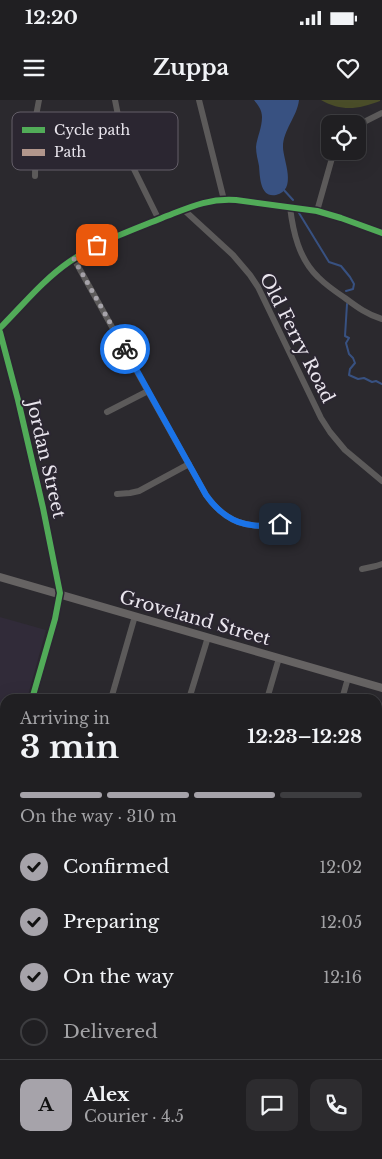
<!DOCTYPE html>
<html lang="en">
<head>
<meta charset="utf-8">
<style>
	:root { --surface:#201f22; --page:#2d2c2f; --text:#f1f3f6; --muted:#a2a2a5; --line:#3d3d40; --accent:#a6a3aa }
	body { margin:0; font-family:"Libre Baskerville",serif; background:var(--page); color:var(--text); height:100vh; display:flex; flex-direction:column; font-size:19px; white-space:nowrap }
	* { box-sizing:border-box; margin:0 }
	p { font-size:16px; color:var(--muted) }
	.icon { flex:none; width:28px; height:28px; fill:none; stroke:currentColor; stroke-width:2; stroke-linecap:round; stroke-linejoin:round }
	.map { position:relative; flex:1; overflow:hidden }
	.panel { position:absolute; left:0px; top:594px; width:382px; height:466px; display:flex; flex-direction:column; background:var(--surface); border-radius:15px 15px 0 0; box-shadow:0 5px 20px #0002,0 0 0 1px var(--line) }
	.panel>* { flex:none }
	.controls { position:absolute; left:321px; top:15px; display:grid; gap:10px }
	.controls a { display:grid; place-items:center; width:45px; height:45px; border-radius:10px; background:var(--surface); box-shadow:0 5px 20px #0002,0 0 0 1px var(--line); font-size:25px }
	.pin { position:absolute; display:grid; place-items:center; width:42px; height:42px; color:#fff; margin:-21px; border-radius:10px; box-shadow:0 2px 8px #0006 }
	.courier { position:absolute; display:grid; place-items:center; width:50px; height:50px; margin:-25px; border:4px solid #1a73e8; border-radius:50%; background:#fff; color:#222; box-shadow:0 1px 6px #0007 }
	.headline em { font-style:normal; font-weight:700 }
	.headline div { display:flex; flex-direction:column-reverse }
	.headline { display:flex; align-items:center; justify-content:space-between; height:85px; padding:0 20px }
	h1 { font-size:32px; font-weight:700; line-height:38px }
	.bar { display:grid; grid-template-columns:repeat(4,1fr); gap:8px 5px; align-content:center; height:60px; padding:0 20px }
	.bar i { height:6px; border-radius:4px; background:var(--line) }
	.bar .active { background:var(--accent) }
	.bar p { grid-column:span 4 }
	.line { display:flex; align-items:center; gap:12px; padding:0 20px; border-top:1px solid var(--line) }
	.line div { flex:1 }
	.round { display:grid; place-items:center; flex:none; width:52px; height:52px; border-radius:10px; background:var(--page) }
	ol { padding:0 20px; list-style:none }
	li { display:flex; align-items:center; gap:15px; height:55px }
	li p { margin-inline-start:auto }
	li .icon { padding:5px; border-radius:50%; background:var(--accent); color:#111; stroke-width:4 }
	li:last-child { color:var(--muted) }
	li i { width:28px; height:28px; border:2px solid var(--line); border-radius:50% }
	.status { display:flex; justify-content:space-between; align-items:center; height:35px; padding:0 25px; background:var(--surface); direction:ltr }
	.status svg { height:14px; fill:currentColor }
	header { display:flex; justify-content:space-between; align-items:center; height:65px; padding:0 20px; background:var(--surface); font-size:22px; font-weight:700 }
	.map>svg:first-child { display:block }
	.built { fill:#312b39 }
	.green { fill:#4a4d29 }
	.water { fill:#385181 }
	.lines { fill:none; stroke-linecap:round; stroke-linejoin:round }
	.stream { stroke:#385181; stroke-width:2 }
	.minor { stroke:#5c5a5a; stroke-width:6 }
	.major { stroke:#666363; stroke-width:8 }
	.quiet { stroke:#b2968c; stroke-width:5; stroke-dasharray:10 5; stroke-linecap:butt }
	.cycleway-casing { stroke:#2b2631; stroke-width:9 }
	.cycleway { stroke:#51ab58; stroke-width:6 }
	.done { stroke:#a6a3aa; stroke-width:5; stroke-dasharray:0 9 }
	.route { stroke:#1a73e8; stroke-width:6 }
	.labels { text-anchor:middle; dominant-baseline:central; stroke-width:4; stroke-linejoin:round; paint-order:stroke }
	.street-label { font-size:18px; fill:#e9e5ed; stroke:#2b2631 }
	.key { fill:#2b2631; stroke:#645f69; stroke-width:1 }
	.key-label { font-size:14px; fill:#e9e5ed }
</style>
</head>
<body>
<div class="status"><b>12:20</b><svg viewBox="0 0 49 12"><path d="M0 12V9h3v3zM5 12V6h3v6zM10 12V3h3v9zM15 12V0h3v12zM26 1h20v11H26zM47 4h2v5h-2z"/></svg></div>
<header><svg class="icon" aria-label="menu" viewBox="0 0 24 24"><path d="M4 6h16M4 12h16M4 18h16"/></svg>Zuppa<svg class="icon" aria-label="heart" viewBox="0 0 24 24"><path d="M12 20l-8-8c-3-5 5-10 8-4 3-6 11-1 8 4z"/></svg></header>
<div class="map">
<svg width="382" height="1059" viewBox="0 0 382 1059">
	<rect width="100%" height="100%" fill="#2b292e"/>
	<!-- built -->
	<path class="built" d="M0,517L46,530L27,599H5V676L4,680L0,683Z
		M382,711V991L378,998V713Z"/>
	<!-- green -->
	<path class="green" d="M321,0H380V1C359,9 342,12 321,0Z
		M0,851H5V1055H378V1014L382,1017V1059H0Z"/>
	<!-- water -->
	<path class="water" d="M254,0H299C297,17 283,30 283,47C283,60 298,90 276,95C260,98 260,77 259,66C258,60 256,54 256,47C257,37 262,28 262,17C262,10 258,5 254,0Z"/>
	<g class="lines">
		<!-- stream -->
		<path class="stream" d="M283,89L293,100
			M299,113L329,162L341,166L350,177L354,184L353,189L346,191
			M347,204L345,236L349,238L346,243L349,254L353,258L355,263L350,269L349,275L358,279L364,278L372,282L376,281L382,284"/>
		<!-- minor -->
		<path class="minor" d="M115,0L125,51L159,120
			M199,0L224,100
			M358,25L382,13
			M35,76L36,16L39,0
			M290,107C293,132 299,159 318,177C326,185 336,192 345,198C357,207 368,215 382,219
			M184,110L233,155L250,175L258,187L321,318L330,332L345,350L382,381
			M317,111L334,51
			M74,159L206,395C225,422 248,430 280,424
			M0,228C22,206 43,180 69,162C98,142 130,131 162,118C188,108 207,98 236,100L317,111L341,118L382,133
			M0,232L18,300L43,408L60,493L55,519L32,599
			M107,312L148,291
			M117,394L130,393L139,391L189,364
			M362,469L376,466L382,464
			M111,599L135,516
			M189,599L208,537
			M267,599L279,558
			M342,599L348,578
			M0,709L5,692"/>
		<!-- major -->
		<path class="major" d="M0,477L382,588
			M378,706L382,704
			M0,847L5,846"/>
		<!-- quiet -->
		<path class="quiet" d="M378,1042L382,1035
			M365,1059L368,1055"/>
		<defs>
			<path id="cycleway" d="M0,228C22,206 43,180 69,162C98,142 130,131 162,118C188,108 207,98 236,100L317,111L341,118L382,133
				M0,232L18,300L43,408L60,493L55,519L32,599"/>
		</defs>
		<!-- cycleway casing -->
		<use href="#cycleway" class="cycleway-casing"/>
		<!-- cycleway -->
		<use href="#cycleway" class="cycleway"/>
	</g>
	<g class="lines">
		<!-- done -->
		<path class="done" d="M97,145L74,159L125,249"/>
		<!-- route -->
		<path class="route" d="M125,249L206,395C225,422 248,430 280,424"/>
	</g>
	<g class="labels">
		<!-- street labels -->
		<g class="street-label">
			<text transform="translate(297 238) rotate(63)">Old Ferry Road</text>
			<text transform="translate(46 359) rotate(77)">Jordan Street</text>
			<text transform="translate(195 518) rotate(16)">Groveland Street</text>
		</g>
	</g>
	<!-- legend -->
	<rect x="12" y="12" width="166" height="58" rx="8" class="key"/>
	<rect x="22" y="27" width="23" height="6" fill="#51ab58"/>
	<rect x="22" y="49" width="23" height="7" fill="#b2968c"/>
	<g class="key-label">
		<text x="54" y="35">Cycle path</text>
		<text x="54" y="57">Path</text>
	</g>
</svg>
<div class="controls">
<a><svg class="icon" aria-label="locate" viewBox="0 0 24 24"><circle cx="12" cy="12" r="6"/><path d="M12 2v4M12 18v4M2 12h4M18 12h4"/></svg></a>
</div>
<div class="pin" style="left:97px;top:145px;background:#ea580c"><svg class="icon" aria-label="bag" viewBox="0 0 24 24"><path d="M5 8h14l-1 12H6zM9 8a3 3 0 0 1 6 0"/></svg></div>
<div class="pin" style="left:280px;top:424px;background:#1f2937"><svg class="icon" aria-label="home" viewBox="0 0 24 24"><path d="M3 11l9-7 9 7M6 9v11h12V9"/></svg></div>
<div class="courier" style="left:125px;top:249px"><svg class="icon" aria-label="bike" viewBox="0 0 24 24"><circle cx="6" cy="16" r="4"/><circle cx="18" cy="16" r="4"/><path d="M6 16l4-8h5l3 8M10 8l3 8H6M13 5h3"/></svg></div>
<section class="panel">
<div class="headline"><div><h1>3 min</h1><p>Arriving in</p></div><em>12:23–12:28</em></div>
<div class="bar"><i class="active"></i><i class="active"></i><i class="active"></i><i></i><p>On the way · 310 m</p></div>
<ol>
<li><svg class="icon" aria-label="check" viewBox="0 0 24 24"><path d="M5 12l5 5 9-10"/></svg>Confirmed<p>12:02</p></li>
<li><svg class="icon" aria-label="check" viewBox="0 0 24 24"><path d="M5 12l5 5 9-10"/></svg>Preparing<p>12:05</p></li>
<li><svg class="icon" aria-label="check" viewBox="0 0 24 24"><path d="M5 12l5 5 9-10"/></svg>On the way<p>12:16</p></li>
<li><i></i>Delivered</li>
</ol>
<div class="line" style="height:90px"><b class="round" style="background:var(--accent);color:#111">A</b><div><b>Alex</b><p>Courier · 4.5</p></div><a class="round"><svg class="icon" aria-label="chat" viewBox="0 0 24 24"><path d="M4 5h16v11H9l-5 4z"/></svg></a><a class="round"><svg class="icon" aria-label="phone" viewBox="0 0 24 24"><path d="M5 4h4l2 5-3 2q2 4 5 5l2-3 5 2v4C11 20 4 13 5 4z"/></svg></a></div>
</section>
</div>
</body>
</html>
